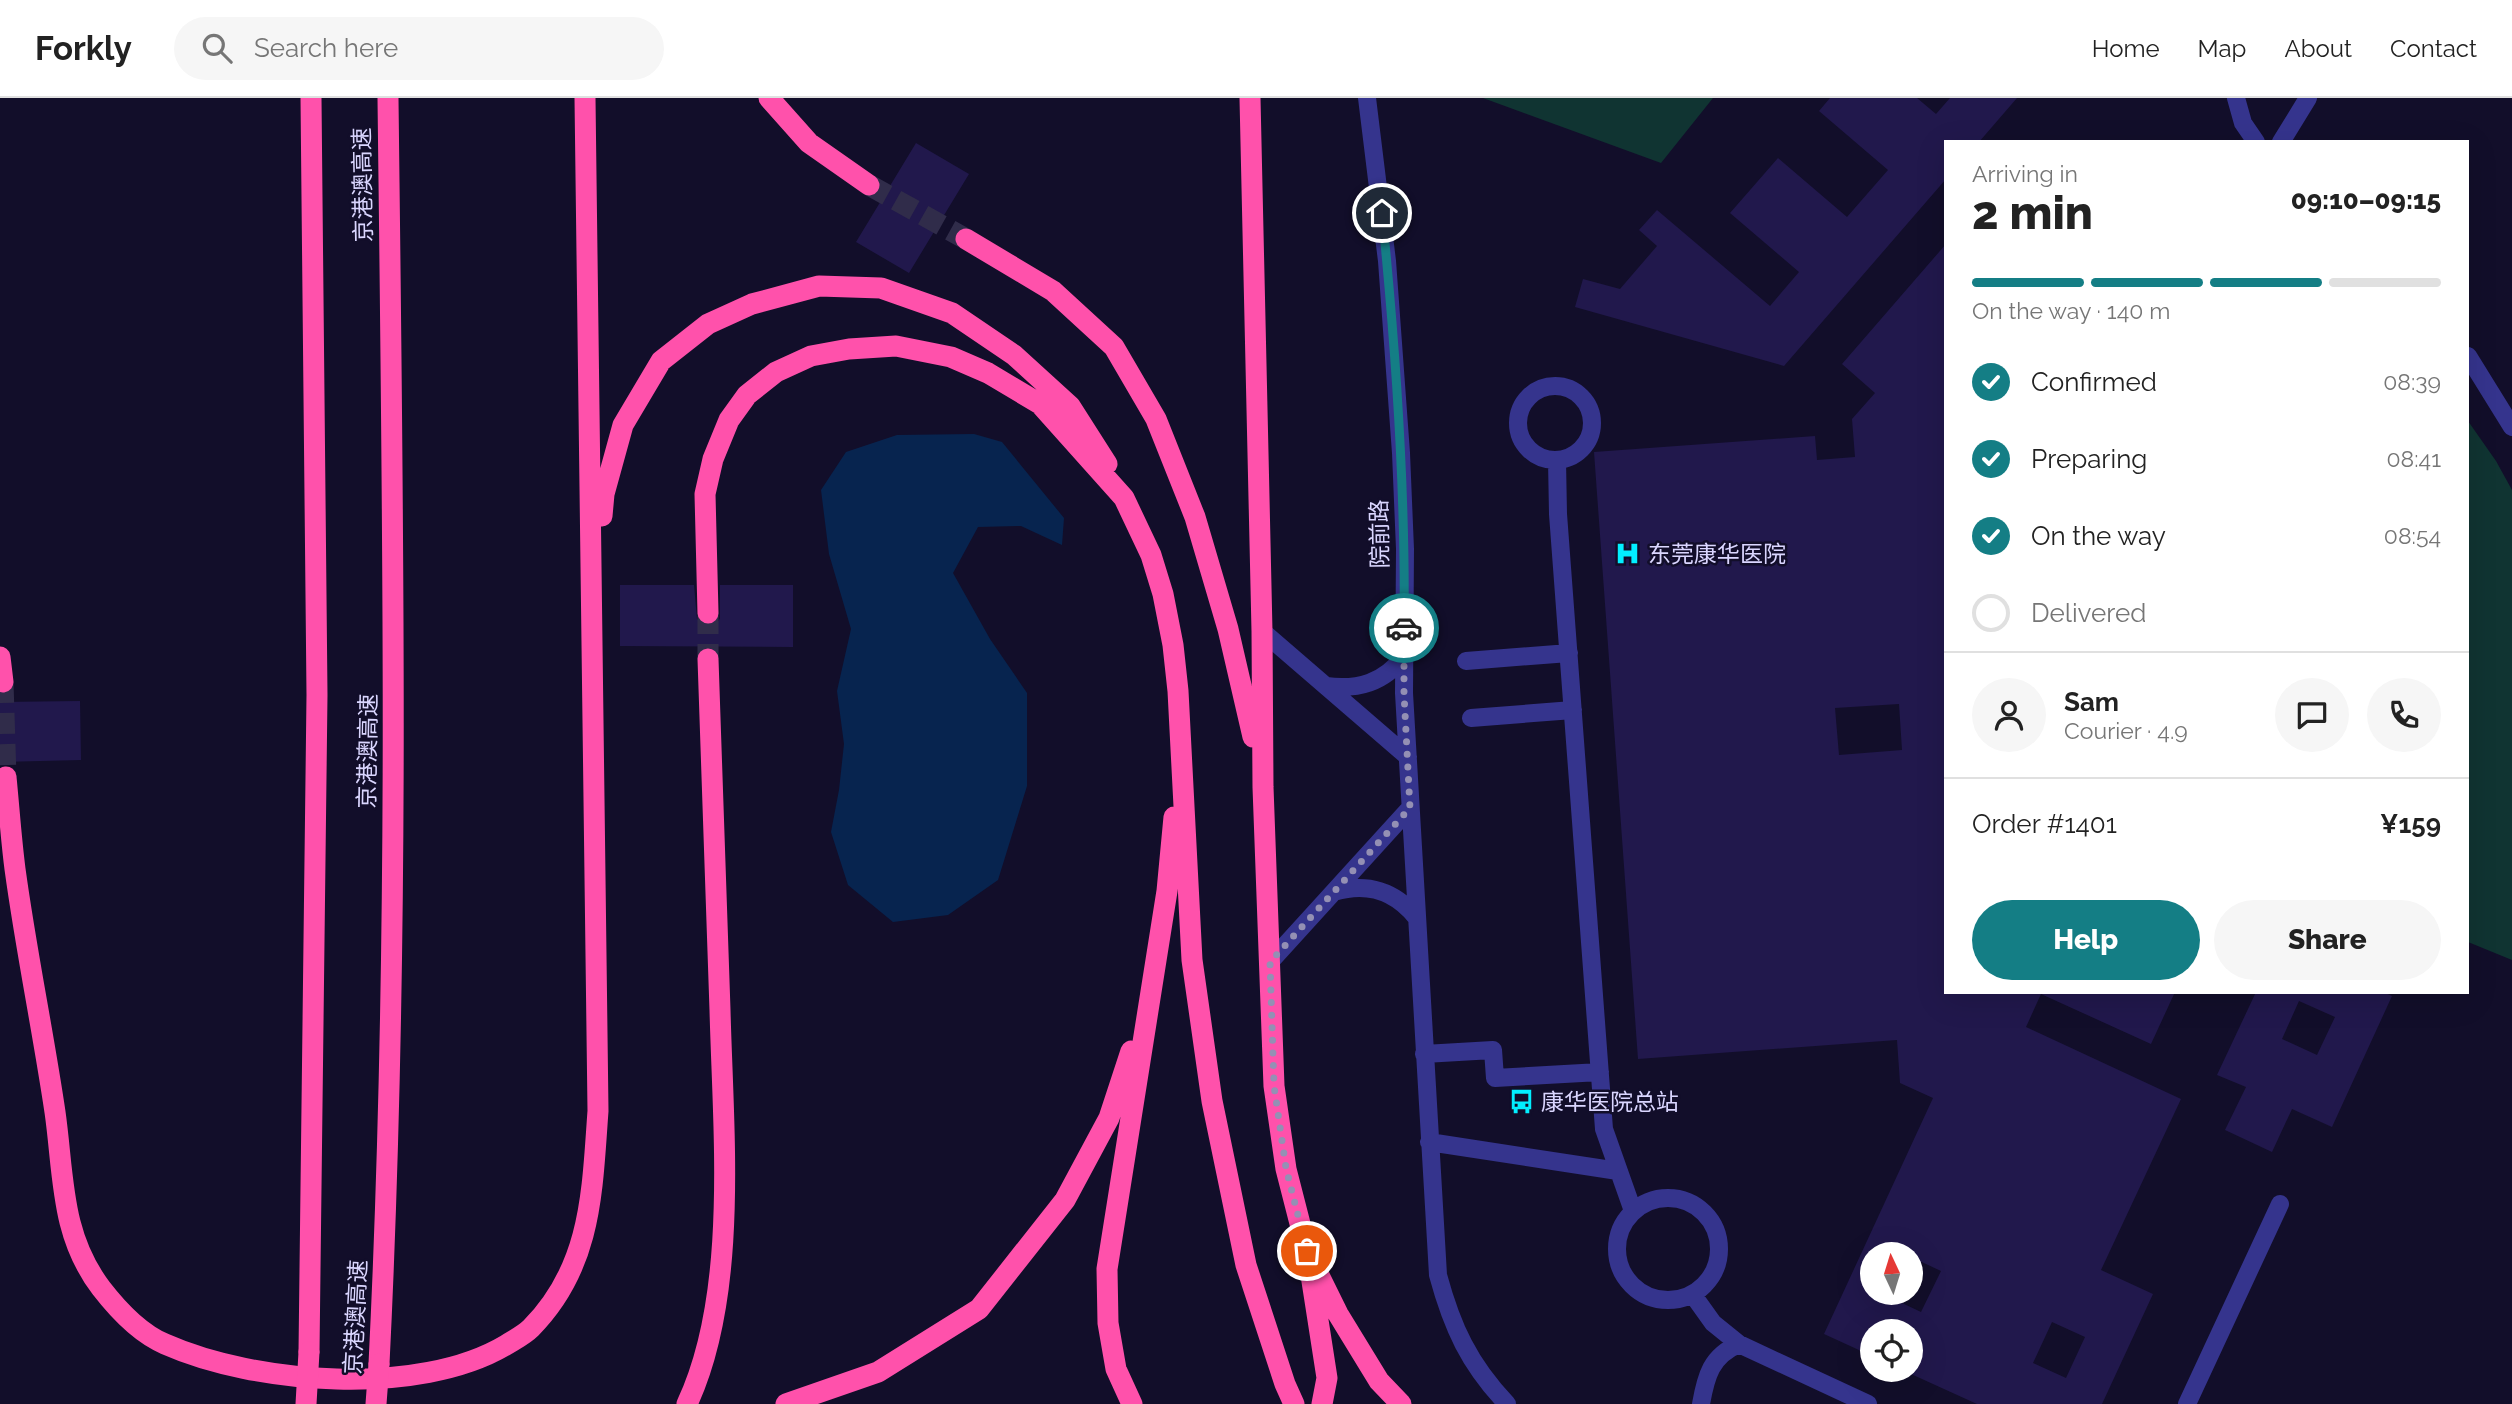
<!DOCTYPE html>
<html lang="en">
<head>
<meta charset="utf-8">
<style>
	:root { --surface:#fff; --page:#f6f6f6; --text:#222; --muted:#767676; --line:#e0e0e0; --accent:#147e85 }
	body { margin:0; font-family:Raleway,"Noto Sans SC",sans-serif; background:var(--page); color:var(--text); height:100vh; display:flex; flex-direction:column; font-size:26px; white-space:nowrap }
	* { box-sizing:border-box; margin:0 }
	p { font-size:23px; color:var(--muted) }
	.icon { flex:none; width:38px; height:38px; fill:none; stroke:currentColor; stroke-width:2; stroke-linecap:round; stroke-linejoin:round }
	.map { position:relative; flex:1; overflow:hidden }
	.side { position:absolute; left:1944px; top:42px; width:525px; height:854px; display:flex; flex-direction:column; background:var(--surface); border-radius:0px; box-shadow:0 7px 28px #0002 }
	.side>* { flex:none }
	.needle { width:46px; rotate:356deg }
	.buttons { position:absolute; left:1860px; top:1144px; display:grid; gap:14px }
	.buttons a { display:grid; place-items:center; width:63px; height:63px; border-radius:50%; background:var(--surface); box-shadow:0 7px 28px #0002; font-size:35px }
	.pin { position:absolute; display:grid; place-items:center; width:60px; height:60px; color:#fff; margin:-30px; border:4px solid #fff; border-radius:50%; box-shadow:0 2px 7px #0007 }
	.courier { position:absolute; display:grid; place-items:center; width:70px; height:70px; margin:-35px; border:5px solid #147e85; border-radius:50%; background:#fff; color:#222; box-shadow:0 2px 9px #0007 }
	.overview em { font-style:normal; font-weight:800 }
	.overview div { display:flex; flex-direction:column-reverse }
	.overview { display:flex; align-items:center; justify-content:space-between; height:119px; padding:0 28px }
	h1 { font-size:46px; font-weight:800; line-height:52px }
	.bar { display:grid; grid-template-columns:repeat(4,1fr); gap:10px 7px; align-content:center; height:84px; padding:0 28px }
	.bar i { height:9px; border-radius:5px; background:var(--line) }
	.bar .current { background:var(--accent) }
	.bar p { grid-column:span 4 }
	.line { display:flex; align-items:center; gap:18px; padding:0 28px; border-top:2px solid var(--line) }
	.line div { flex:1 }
	.round { display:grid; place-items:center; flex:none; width:74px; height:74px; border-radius:37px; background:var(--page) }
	ol { padding:0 28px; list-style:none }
	li { display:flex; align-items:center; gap:21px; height:77px }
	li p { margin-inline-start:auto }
	li .icon { padding:7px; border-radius:50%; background:var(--accent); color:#fff; stroke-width:4 }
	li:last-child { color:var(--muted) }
	li i { width:38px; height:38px; border:4px solid var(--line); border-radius:50% }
	.action { display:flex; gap:14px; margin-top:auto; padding:14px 28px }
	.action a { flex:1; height:80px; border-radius:42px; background:var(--accent); color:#fff; font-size:28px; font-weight:800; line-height:80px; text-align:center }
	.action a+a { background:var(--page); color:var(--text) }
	header { display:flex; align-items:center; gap:42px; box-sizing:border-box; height:98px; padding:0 35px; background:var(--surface); border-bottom:2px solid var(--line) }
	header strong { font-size:33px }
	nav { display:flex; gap:38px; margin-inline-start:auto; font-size:24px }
	.search { width:490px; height:63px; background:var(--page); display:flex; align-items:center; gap:18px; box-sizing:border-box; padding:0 24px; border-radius:38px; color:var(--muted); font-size:26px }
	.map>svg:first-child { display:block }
	.green { fill:#103432 }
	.water { fill:#07244f }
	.building { fill:#21184c; fill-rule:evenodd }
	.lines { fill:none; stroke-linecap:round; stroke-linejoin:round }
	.highway-tunnel { stroke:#302c4a; stroke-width:21; stroke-dasharray:21 10; stroke-linecap:butt }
	.minor { stroke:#35348d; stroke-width:18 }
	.highway { stroke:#ff51ab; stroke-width:21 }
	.highway-bridge { stroke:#ff51ab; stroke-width:21 }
	.done { stroke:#9490b4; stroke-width:7; stroke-dasharray:0 12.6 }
	.route { stroke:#147e85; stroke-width:9 }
	.labels { text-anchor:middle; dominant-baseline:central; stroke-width:5; stroke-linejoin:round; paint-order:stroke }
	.street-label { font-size:23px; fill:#dad6ff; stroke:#120e2a }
	.poi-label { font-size:23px; fill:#dad6ff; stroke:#120e2a; text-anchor:start }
</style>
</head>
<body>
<header>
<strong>Forkly</strong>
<div class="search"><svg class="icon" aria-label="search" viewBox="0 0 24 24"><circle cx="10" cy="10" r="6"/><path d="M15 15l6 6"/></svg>Search here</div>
<nav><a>Home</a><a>Map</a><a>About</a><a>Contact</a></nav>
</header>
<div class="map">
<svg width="2512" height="1306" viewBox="0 0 2512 1306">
	<rect width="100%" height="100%" fill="#120e2a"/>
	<!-- green -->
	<path class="green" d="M1483,0H1713L1661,65Z
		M2468,323L2496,363L2512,392V862L2468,844Z"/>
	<!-- water -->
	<path class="water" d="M974,336L1002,344L1064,420L1062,447L1021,428L978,429L953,475L990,541L1027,595V688L998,782L948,817L893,824L848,787L831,734L839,692L844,646L837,593L851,531L829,456L821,392L846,354L897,337Z"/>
	<!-- building -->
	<path class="building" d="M1830,0H1917L1936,16L1950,0H2017L1979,44H1946V81L1784,268L1575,209L1583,181L1620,191L1657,148L1639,132L1657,112L1770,208L1799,174L1730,115L1778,60L1847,119L1888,72L1819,13Z
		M916,45L969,76L909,175L856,144Z
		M1946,146V894H2175L2151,946L2041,896L2026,929L2181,1001L2101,1172L2153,1196L2102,1306H1977L1911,1276V1234H1872V1258L1824,1236L1933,1000L1900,985L1897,942L1638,961L1594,354L1815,338L1817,362L1855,359L1852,321L1875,295L1842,266ZM1899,606L1902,652L1839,657L1835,610ZM1872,1157H1911V1159L1941,1173L1921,1214L1881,1195H1872ZM2052,1224L2085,1239L2066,1280L2033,1265Z
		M620,487H694L697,521L708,528L715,526L720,521V487H793V549L620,548Z
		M80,603L81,662L0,664V604Z
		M2256,894H2383L2392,898L2332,1029L2292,1011L2272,1054L2225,1032L2246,989L2217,977ZM2299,903L2335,919L2317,957L2282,941Z"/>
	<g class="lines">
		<!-- highway-tunnel -->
		<path class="highway-tunnel" d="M869,87L966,141
			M708,515V561
			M3,584L6,679"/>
		<!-- minor -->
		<path class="minor" d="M1367,0L1387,163L1401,355L1405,451L1404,595L1438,1177C1452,1229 1469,1266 1507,1306
			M2236,0L2243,25L2256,44
			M2281,44L2308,0
			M2468,258L2512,329
			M1518 325a37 37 0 1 1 74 0a37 37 0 1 1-74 0Z
			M1557,362L1558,416L1604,1031L1633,1113
			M1262,533L1408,659
			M1466,563L1569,555
			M1326,588C1358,592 1384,585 1404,558
			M1471,620L1573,612
			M1334,794C1367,784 1395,793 1416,819
			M1270,864L1410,710
			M1424,956L1493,952L1495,980L1600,974
			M1429,1044L1618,1073
			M1617 1151a51 51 0 1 1 102 0a51 51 0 1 1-102 0Z
			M1693,1197L1713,1225L1739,1246L1868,1306
			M1701,1306C1706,1278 1711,1258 1739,1246
			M2187,1306L2280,1106"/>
		<!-- highway -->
		<path class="highway" d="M769,0L809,45L869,87
			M1250,0L1262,533L1263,689L1274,988L1286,1071L1307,1153L1338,1216L1379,1283L1401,1306
			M966,141L1053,193L1114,249L1156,321L1195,419L1228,531L1253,639
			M602,418L604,396L623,327L661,263L708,226L752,206L819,188L881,190L952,215L1014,257L1070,308L1107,366
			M708,515L705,396L713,361L729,322L747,297L776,274L811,258L849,251L896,248L951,259L988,275L1040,306L1124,400L1151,457L1163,496L1173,547L1178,593L1192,862L1212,1003L1246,1167L1285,1286L1294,1306
			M0,559L3,584
			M6,679C9,709 11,740 15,771C26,852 43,933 55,1014C64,1077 60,1136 101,1190C118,1212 139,1235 165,1246C255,1286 419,1299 506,1247C514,1242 524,1237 531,1230C592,1168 592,1094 598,1013L585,0
			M1311,1177L1327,1280L1322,1306
			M309,1254L317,597L311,0
			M379,1266C400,844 393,422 388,0
			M687,1306C739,1195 723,1033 720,912C716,795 712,678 708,561
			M786,1306L878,1274L979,1211L1065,1102L1109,1020L1131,953
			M1132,1306L1116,1271L1108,1225L1107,1171L1167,793L1174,719"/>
		<!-- highway-bridge -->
		<path class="highway-bridge" d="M306,1306L309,1254
			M376,1306L379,1266"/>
	</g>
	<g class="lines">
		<!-- done -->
		<path class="done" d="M1307,1153L1286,1070L1274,988L1270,864L1410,710L1404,596V530"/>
		<!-- route -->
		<path class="route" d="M1382,115C1396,253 1406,391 1404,530"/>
	</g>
	<!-- icons -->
	<defs>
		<symbol id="hospital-bare" viewBox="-9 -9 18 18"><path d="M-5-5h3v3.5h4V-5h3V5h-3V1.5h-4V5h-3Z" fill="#02efff" stroke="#120e2a" stroke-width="2.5" paint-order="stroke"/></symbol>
		<symbol id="bus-bare" viewBox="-9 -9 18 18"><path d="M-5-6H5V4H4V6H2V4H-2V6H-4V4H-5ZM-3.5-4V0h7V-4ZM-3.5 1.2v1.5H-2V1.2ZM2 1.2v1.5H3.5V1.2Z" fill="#02efff" stroke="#120e2a" stroke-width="2.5" paint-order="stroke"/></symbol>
	</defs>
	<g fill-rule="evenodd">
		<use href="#hospital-bare" x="1610" y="438" width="35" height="35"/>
		<use href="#bus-bare" x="1504" y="986" width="35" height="35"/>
	</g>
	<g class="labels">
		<!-- street labels -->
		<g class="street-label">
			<text transform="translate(362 87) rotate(-91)">京港澳高速</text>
			<text transform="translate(1379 436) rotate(-91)">院前路</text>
			<text transform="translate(367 653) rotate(-89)">京港澳高速</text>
			<text transform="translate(355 1219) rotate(-87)">京港澳高速</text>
		</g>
		<!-- poi labels -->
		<g class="poi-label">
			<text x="1648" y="455">东莞康华医院</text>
			<text x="1541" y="1003">康华医院总站</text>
		</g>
	</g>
</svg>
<div class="buttons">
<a><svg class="needle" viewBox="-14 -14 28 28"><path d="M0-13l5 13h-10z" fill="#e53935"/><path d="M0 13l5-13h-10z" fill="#767676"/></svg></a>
<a><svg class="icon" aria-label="locate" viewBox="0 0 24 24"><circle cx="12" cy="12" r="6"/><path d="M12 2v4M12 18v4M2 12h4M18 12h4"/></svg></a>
</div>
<div class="pin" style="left:1307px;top:1153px;background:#ea580c"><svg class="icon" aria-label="bag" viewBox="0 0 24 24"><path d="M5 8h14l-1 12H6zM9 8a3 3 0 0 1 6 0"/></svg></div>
<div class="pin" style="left:1382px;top:115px;background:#1f2937"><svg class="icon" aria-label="home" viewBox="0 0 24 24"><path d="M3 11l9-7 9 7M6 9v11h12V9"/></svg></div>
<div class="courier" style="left:1404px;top:530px"><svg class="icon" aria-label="car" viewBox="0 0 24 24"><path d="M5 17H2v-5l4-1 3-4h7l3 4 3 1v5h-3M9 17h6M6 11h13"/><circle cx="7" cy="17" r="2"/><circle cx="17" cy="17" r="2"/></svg></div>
<section class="side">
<div class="overview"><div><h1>2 min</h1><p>Arriving in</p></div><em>09:10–09:15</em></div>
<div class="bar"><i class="current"></i><i class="current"></i><i class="current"></i><i></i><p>On the way · 140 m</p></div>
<ol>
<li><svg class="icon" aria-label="check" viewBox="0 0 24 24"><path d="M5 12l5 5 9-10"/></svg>Confirmed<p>08:39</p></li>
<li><svg class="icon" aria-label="check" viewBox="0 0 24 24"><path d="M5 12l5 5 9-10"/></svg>Preparing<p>08:41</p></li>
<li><svg class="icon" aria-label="check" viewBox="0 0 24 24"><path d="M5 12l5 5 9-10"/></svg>On the way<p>08:54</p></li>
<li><i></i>Delivered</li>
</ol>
<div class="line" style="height:126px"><a class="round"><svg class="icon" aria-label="person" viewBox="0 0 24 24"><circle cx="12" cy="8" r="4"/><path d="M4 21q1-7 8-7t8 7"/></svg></a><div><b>Sam</b><p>Courier · 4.9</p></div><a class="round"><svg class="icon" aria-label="chat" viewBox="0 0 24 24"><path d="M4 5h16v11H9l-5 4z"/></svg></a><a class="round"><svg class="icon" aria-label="phone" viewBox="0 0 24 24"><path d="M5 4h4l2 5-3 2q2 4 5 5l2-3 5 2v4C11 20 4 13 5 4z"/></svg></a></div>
<div class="line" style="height:91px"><div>Order #1401</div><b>¥159</b></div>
<div class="action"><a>Help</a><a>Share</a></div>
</section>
</div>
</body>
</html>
